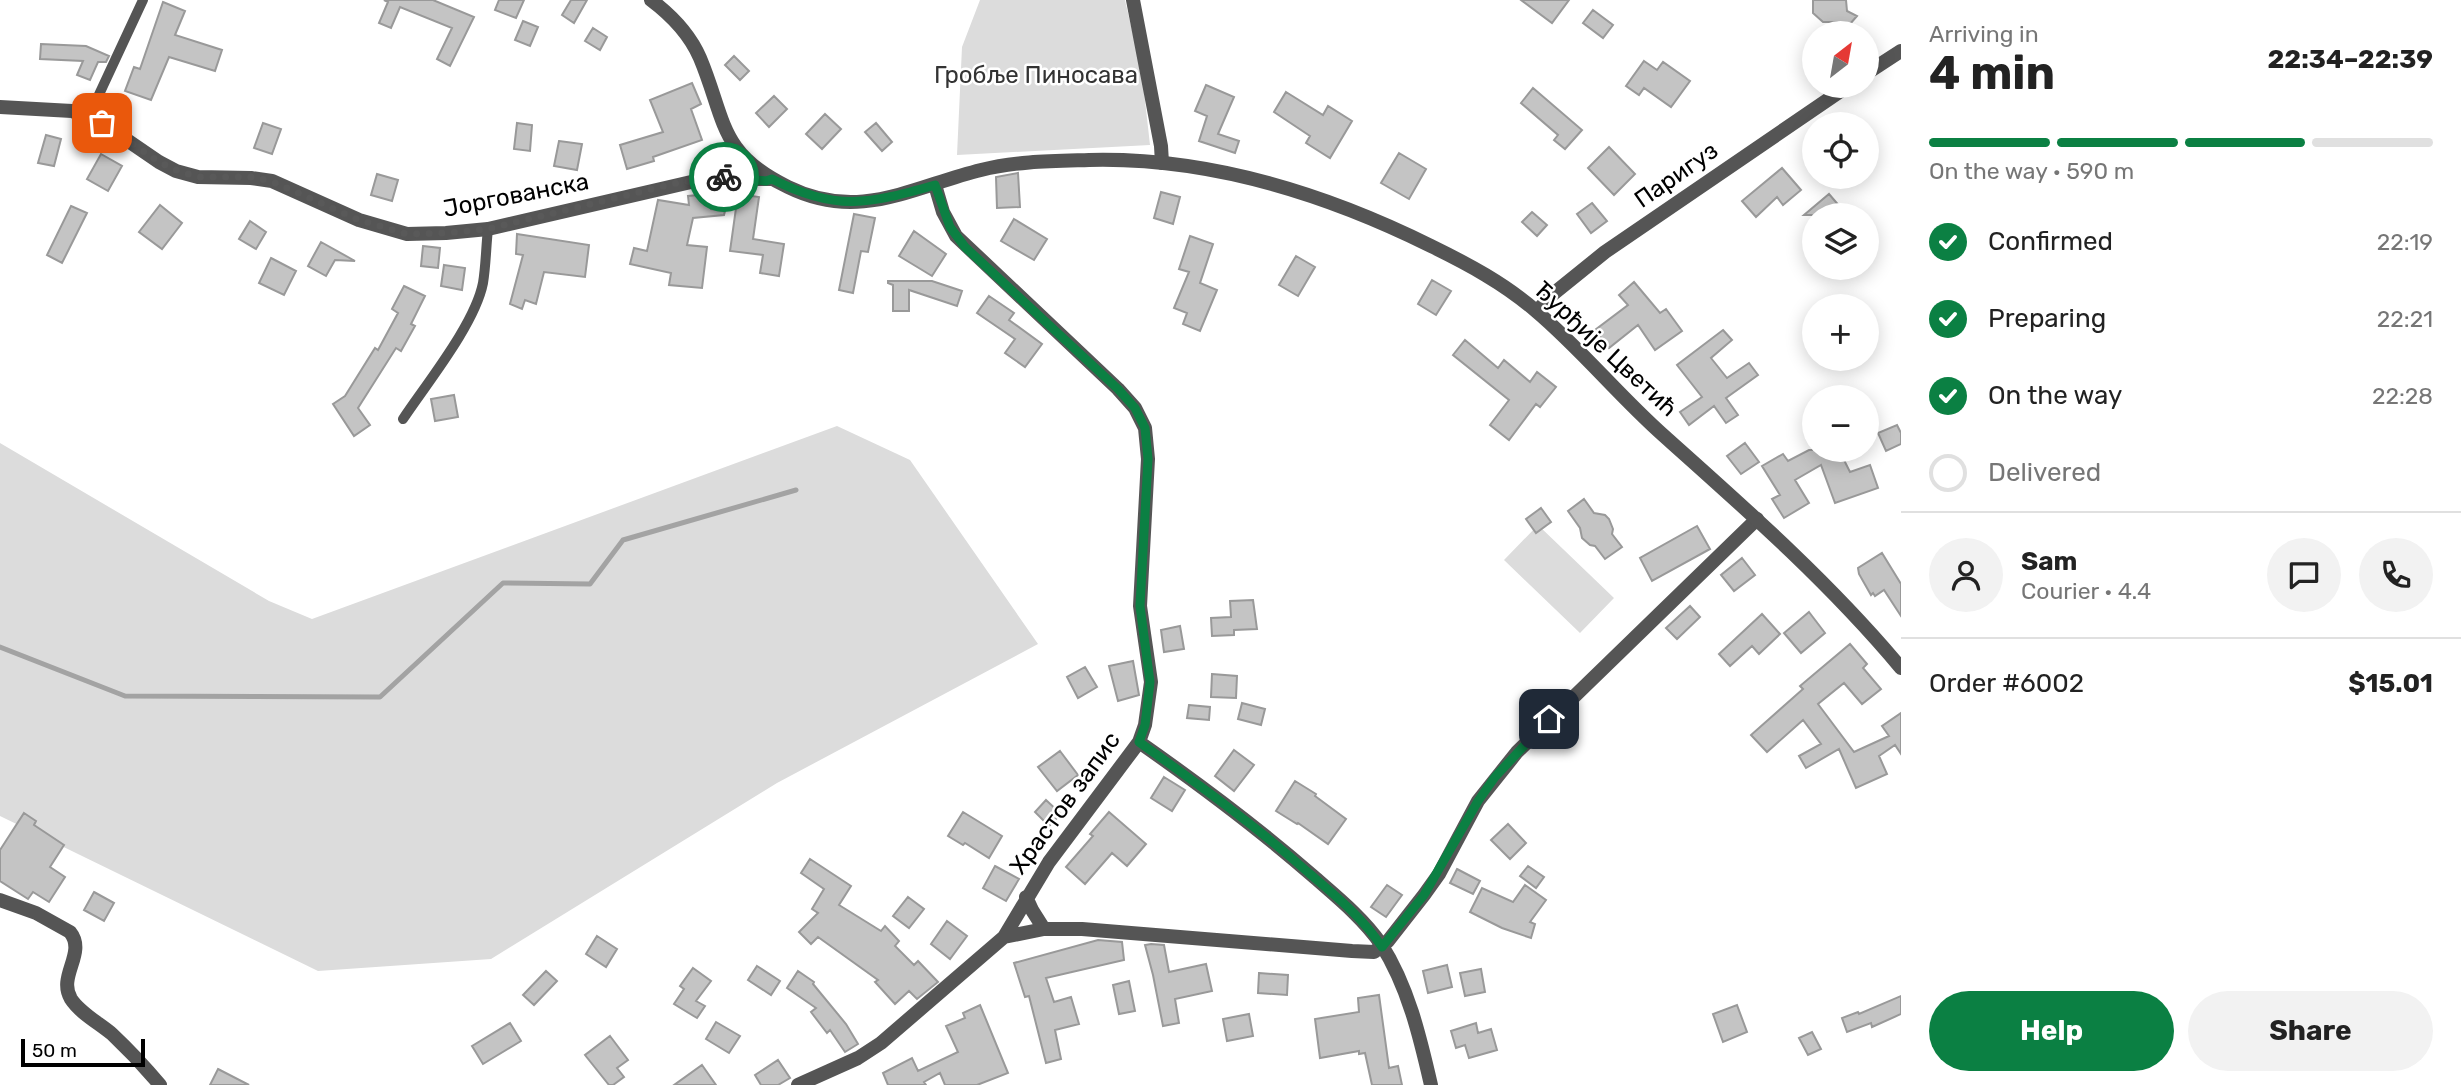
<!DOCTYPE html>
<html lang="en">
<head>
<meta charset="utf-8">
<style>
	:root { --surface:#fff; --page:#f2f2f2; --text:#222; --muted:#767676; --line:#e0e0e0; --accent:#0b8043 }
	body { margin:0; font-family:Rubik,sans-serif; background:var(--page); color:var(--text); height:100vh; display:flex; flex-direction:column; font-size:26px; white-space:nowrap }
	* { box-sizing:border-box; margin:0 }
	p { font-size:23px; color:var(--muted) }
	.icon { flex:none; width:38px; height:38px; fill:none; stroke:currentColor; stroke-width:2; stroke-linecap:round; stroke-linejoin:round }
	.map { position:relative; flex:1; overflow:hidden }
	.drawer { display:flex; flex-direction:column; background:var(--surface); width:560px }
	.drawer>* { flex:none }
	.needle { width:46px; rotate:31deg }
	.buttons { position:absolute; left:1802px; top:21px; display:grid; gap:14px }
	.buttons a { display:grid; place-items:center; width:77px; height:77px; border-radius:50%; background:var(--surface); box-shadow:0 4px 18px #0003; font-size:35px }
	.scale { position:absolute; left:21px; bottom:18px; width:124px; box-sizing:border-box; padding-left:7px; border:4px solid #000; border-top:0; font-size:19px; line-height:24px; white-space:nowrap; color:#000; -webkit-text-stroke:5px #fff; paint-order:stroke }
	.pin { position:absolute; display:grid; place-items:center; width:60px; height:60px; color:#fff; margin:-30px; border-radius:14px; box-shadow:0 4px 10px #0006 }
	.courier { position:absolute; display:grid; place-items:center; width:70px; height:70px; margin:-35px; border:5px solid #0b8043; border-radius:50%; background:#fff; color:#222; box-shadow:0 2px 9px #0007 }
	.summary em { font-style:normal; font-weight:700 }
	.summary div { display:flex; flex-direction:column-reverse }
	.summary { display:flex; align-items:center; justify-content:space-between; height:119px; padding:0 28px }
	h1 { font-size:46px; font-weight:700; line-height:52px }
	.bar { display:grid; grid-template-columns:repeat(4,1fr); gap:10px 7px; align-content:center; height:84px; padding:0 28px }
	.bar i { height:9px; border-radius:5px; background:var(--line) }
	.bar .current { background:var(--accent) }
	.bar p { grid-column:span 4 }
	.line { display:flex; align-items:center; gap:18px; padding:0 28px; border-top:2px solid var(--line) }
	.line div { flex:1 }
	.round { display:grid; place-items:center; flex:none; width:74px; height:74px; border-radius:37px; background:var(--page) }
	ol { padding:0 28px; list-style:none }
	li { display:flex; align-items:center; gap:21px; height:77px }
	li p { margin-inline-start:auto }
	li .icon { padding:7px; border-radius:50%; background:var(--accent); color:#fff; stroke-width:4 }
	li:last-child { color:var(--muted) }
	li i { width:38px; height:38px; border:4px solid var(--line); border-radius:50% }
	.cta { display:flex; gap:14px; margin-top:auto; padding:14px 28px }
	.cta a { flex:1; height:80px; border-radius:42px; background:var(--accent); color:#fff; font-size:28px; font-weight:700; line-height:80px; text-align:center }
	.cta a+a { background:var(--page); color:var(--text) }
	main { display:flex; flex:1; min-height:0 }
	.map>svg:first-child { display:block }
	.green { fill:#dcdcdc }
	.lines { fill:none; stroke-linecap:round; stroke-linejoin:round }
	.stream { stroke:#a3a3a3; stroke-width:5 }
	.building { fill:#c4c4c4; stroke:#999; stroke-width:2 }
	.service { stroke:#555; stroke-width:10 }
	.minor { stroke:#555; stroke-width:14 }
	.tertiary { stroke:#555; stroke-width:14 }
	.done { stroke:#595959; stroke-width:7; stroke-dasharray:0 12.6 }
	.route { stroke:#0b8043; stroke-width:9 }
	.labels { text-anchor:middle; dominant-baseline:central; stroke-width:5; stroke-linejoin:round; paint-order:stroke }
	.park-label { font-size:24px; fill:#333; stroke:#fff }
	.street-label { font-size:24px; fill:#000; stroke:#fff }
</style>
</head>
<body>
<main>
<div class="map">
<svg width="1901" height="1085" viewBox="0 0 1901 1085">
	<rect width="100%" height="100%" fill="#fff"/>
	<!-- green -->
	<path class="green" d="M980,0H1125L1142,74L1150,145L957,155L962,47Z
		M837,426L910,460L1038,644L777,783L491,959L318,971L0,816V443L269,601L312,619Z
		M1538,525L1614,598L1580,633L1504,560Z"/>
	<g class="lines">
		<!-- stream -->
		<path class="stream" d="M0,647L125,696L380,697L503,583L590,584L623,540L796,490"/>
	</g>
	<!-- building -->
	<path class="building" d="M384,0H433L474,17L450,66L437,59L452,28L400,7L391,28L379,23L388,2Z
		M499,0H524L516,18L495,10Z
		M571,0H587L574,23L562,15Z
		M1521,0H1569L1552,23Z
		M1813,0H1846L1847,11L1857,16L1843,32L1837,22H1823L1813,13Z
		M163,2L185,11L175,35L222,50L215,71L169,57L151,100L125,91L134,67L140,69Z
		M1593,10L1613,25L1603,38L1583,23Z
		M523,21L538,27L530,46L515,40Z
		M593,28L607,37L600,50L585,41Z
		M41,44L86,46L109,56L106,62H98L90,80L77,75L83,61L40,59Z
		M734,56L749,71L740,80L725,65Z
		M1644,61L1657,70L1663,62L1690,81L1671,107L1644,88L1639,95L1626,86Z
		M692,83L701,104L691,109L702,140L653,157L654,161L627,169L620,145L663,132L650,100Z
		M1206,85L1234,97L1218,134L1239,141L1235,153L1199,141L1207,116L1195,111Z
		M1533,88L1582,130L1565,149L1554,140L1558,135L1521,103Z
		M1286,92L1323,115L1328,106L1352,121L1330,158L1306,143L1310,136L1274,112Z
		M774,96L787,109L769,127L756,113Z
		M825,114L841,129L822,149L806,134Z
		M263,123L281,129L272,154L254,148Z
		M517,123L532,125L530,151L514,149Z
		M876,123L892,142L882,151L865,132Z
		M46,135L61,139L54,166L38,163Z
		M559,141L582,144L577,170L554,166Z
		M1609,147L1635,174L1614,195L1588,168Z
		M1399,153L1426,169L1409,199L1381,183Z
		M101,154L122,166L108,191L87,179Z
		M1782,168L1801,190L1783,205L1777,197L1756,217L1742,201Z
		M1018,173L1020,207L997,208L996,177Z
		M377,174L398,180L392,201L371,195Z
		M1161,192L1180,197L1173,224L1154,218Z
		M709,194L711,209L725,211L724,215L693,218L687,245L707,247L702,288L669,285L671,273L630,264L634,248L647,251L658,200L689,205L688,196Z
		M738,194L759,197L753,239L784,244L779,276L760,273L763,255L730,251Z
		M1829,194L1847,215H1804Z
		M1592,203L1607,221L1591,233L1577,214Z
		M160,205L182,223L162,249L139,232Z
		M71,206L87,213L62,263L47,255Z
		M1532,212L1547,225L1537,236L1522,222Z
		M854,214L875,218L868,252L861,251L853,293L839,290Z
		M1014,219L1047,239L1034,260L1001,241Z
		M250,221L266,232L256,249L239,239Z
		M914,231L946,254L932,276L899,256Z
		M517,234L589,245L585,277L544,272L536,304L525,300L522,309L510,304L523,255L516,254Z
		M1190,236L1213,244L1200,283L1217,290L1200,331L1183,324L1187,313L1174,308L1189,272L1179,269Z
		M321,242L355,261L335,260L326,276L308,266Z
		M423,246L440,248L438,268L421,266Z
		M1296,256L1315,267L1298,296L1279,285Z
		M271,258L296,271L284,295L259,283Z
		M444,265L465,268L462,290L441,286Z
		M1432,280L1451,291L1436,315L1418,304Z
		M888,281H932L962,291L957,306L909,290V311H893V285L888,283Z
		M1634,282L1660,313L1666,309L1682,331L1655,350L1638,325L1609,348L1595,330L1628,305L1619,295Z
		M404,286L425,296L411,324L415,326L401,351L396,348L358,408L370,425L354,436L333,404L345,396L375,348L378,350L398,313L392,309Z
		M989,296L1014,313L1009,320L1042,344L1025,367L1005,353L1015,339L977,313Z
		M1723,330L1732,340L1711,358L1727,378L1749,363L1758,375L1726,398L1738,415L1726,423L1714,406L1689,425L1680,412L1702,397L1677,365Z
		M1465,340L1498,368L1504,360L1530,382L1537,372L1556,387L1540,407L1536,404L1509,440L1490,425L1509,400L1453,355Z
		M454,395L458,417L435,421L431,399Z
		M1897,425L1901,433V444L1886,451L1878,433Z
		M1745,443L1759,462L1741,474L1727,456Z
		M1809,450H1839L1850,472L1870,465L1878,488L1835,503L1821,465L1795,480L1809,503L1784,518L1772,499L1780,495L1762,466L1783,454L1788,461Z
		M1584,499L1594,513L1605,515L1609,519L1613,529L1612,534L1622,547L1605,559L1595,546L1590,545L1582,538L1580,528L1568,511Z
		M1541,508L1551,522L1536,533L1526,519Z
		M1697,526L1710,549L1652,581L1640,558Z
		M1882,553L1901,584V616L1884,590L1875,596L1873,593L1871,595L1859,574L1858,568Z
		M1742,558L1755,575L1734,591L1721,575Z
		M1253,600L1257,629L1234,630V635L1212,636L1211,618L1231,617L1230,601Z
		M1690,606L1700,617L1677,639L1666,628Z
		M1809,612L1825,633L1801,653L1784,633Z
		M1762,614L1780,634L1759,654L1752,646L1730,666L1719,654Z
		M1180,626L1184,649L1164,652L1161,630Z
		M1850,644L1867,664L1863,668L1881,689L1862,704L1844,683L1818,704L1854,752L1889,736L1882,726L1901,713V754L1895,745L1879,756L1887,774L1856,788L1839,749L1806,768L1799,756L1821,744L1803,720L1767,752L1751,735L1803,689L1800,686Z
		M1133,661L1139,695L1118,701L1109,666Z
		M1085,667L1097,687L1078,698L1067,677Z
		M1212,674L1237,676L1236,698L1211,697Z
		M1242,703L1265,709L1261,725L1238,719Z
		M1189,705L1210,707L1209,720L1187,718Z
		M1234,750L1254,765L1234,791L1215,776Z
		M1060,751L1078,775L1057,791L1038,767Z
		M1164,777L1185,790L1172,811L1151,798Z
		M1295,781L1316,794L1315,796L1346,819L1328,844L1298,823L1297,824L1276,811Z
		M1046,800L1061,814L1049,826L1035,812Z
		M963,812L1002,836L989,858L965,843L963,845L948,836Z
		M1109,812L1146,844L1127,866L1112,853L1085,884L1066,867L1093,836L1090,834Z
		M24,813L36,821L34,825L64,845L50,867L65,877L49,902L33,892L28,899L0,881V850Z
		M1508,824L1526,843L1510,859L1491,840Z
		M810,859L851,886L839,905L881,931L885,926L899,941L895,946L914,965L918,961L938,982L917,999L909,991L895,1004L875,982L878,980L818,937L811,944L799,932L818,913L812,909L824,889L801,873Z
		M995,866L1019,879L1006,901L983,888Z
		M1528,866L1544,877L1536,888L1520,876Z
		M1457,869L1480,881L1473,894L1450,883Z
		M1387,885L1402,895L1386,917L1371,907Z
		M1525,885L1546,900L1530,922L1535,924L1531,938L1502,928L1470,912L1482,888L1513,902Z
		M94,892L114,903L104,921L84,910Z
		M908,897L924,909L909,928L893,916Z
		M947,921L967,936L950,959L931,944Z
		M597,936L617,949L606,967L586,954Z
		M1098,940L1122,942L1124,960L1046,978L1054,1002L1071,997L1079,1024L1055,1030L1061,1059L1046,1063L1029,996L1025,997L1014,963Z
		M1151,944L1164,945L1169,972L1206,964L1212,991L1175,999L1179,1023L1163,1026L1153,975L1145,945Z
		M1447,965L1452,987L1428,993L1423,971Z
		M757,966L780,981L771,995L748,980Z
		M693,968L711,981L696,1001L705,1006L697,1018L674,1004L684,989L680,986Z
		M1481,969L1485,992L1465,996L1460,973Z
		M546,971L557,981L534,1005L523,995Z
		M798,971L814,982L813,984L846,1024L858,1044L845,1052L830,1030L827,1033L811,1012L816,1008L787,988Z
		M1259,973L1288,975L1287,995L1258,993Z
		M1129,981L1135,1011L1119,1014L1113,985Z
		M1379,995L1389,1068L1398,1066L1402,1085H1372L1365,1053L1359,1054V1051L1320,1058L1315,1019L1359,1012L1358,998Z
		M1901,996V1014L1872,1027L1871,1023L1847,1032L1842,1018L1858,1012L1859,1014Z
		M980,1005L1008,1073L977,1085H945L940,1073L924,1082L926,1085H888L883,1073L912,1058L918,1071L958,1052L946,1026L965,1018L963,1013Z
		M1737,1005L1747,1032L1723,1042L1713,1014Z
		M1249,1014L1253,1036L1227,1041L1223,1019Z
		M716,1022L740,1036L729,1053L706,1039Z
		M510,1023L521,1041L483,1064L472,1046Z
		M1476,1023L1478,1033L1491,1029L1497,1050L1469,1058L1465,1045L1456,1048L1451,1031Z
		M1812,1032L1821,1049L1808,1055L1799,1038Z
		M610,1036L628,1060L617,1068L624,1077L613,1085H609L585,1055Z
		M778,1060L790,1078L778,1085H761L755,1075Z
		M702,1065L716,1085H674Z
		M218,1069L249,1085H210Z"/>
	<g class="lines">
		<!-- service -->
		<path class="service" d="M89,116L143,0
			M403,419C427,383 475,324 483,283C486,265 486,246 488,229"/>
		<!-- minor -->
		<path class="minor" d="M1133,0L1161,146L1162,163
			M1867,73L1901,51
			M0,107L72,111L102,123L159,162L176,171L198,177L251,178L272,181L359,220L407,234L446,233L488,229L704,179H772
			M1537,311L1553,294L1605,252L1848,86
			M1139,742C1199,784 1258,828 1313,876C1337,897 1363,918 1381,944C1408,986 1420,1037 1431,1085
			M1026,897L1032,910L1044,929
			M0,900L36,913L70,932C87,953 57,976 71,999C80,1013 99,1023 112,1034C129,1050 145,1067 160,1085
			M1004,937L1044,929H1082L1352,951L1374,952L1388,941L1424,895L1439,874L1478,801L1517,752L1757,519
			M798,1085L858,1058L881,1043L1004,937L1049,862L1139,742L1145,725L1151,682L1140,606L1148,459L1145,428L1135,408L1118,389L956,236L943,212L935,185"/>
		<!-- tertiary -->
		<path class="tertiary" d="M651,0C671,15 690,35 700,58C726,120 718,153 788,187C859,222 912,187 981,170C1016,161 1054,161 1089,160C1207,157 1326,194 1431,246C1468,264 1505,284 1536,311C1581,349 1619,396 1663,435C1746,509 1830,583 1901,668"/>
	</g>
	<g class="lines">
		<!-- done -->
		<path class="done" d="M102,123L159,162L176,170L198,177H251L271,181L359,220L407,234L446,233L488,229L677,183L724,177"/>
		<!-- route -->
		<path class="route" d="M724,177L766,181L772,179C836,212 869,204 935,185L950,227L965,247L1118,389L1135,408L1145,428L1148,459L1140,606L1150,682L1145,725L1139,742C1198,784 1256,826 1310,874C1336,896 1363,918 1382,947L1424,895L1478,801L1495,777L1549,719"/>
	</g>
	<g class="labels">
		<!-- park labels -->
		<g class="park-label">
			<text x="1036" y="75">Гробље Пиносава</text>
		</g>
		<!-- street labels -->
		<g class="street-label">
			<text transform="translate(1676 175) rotate(-35)">Паригуз</text>
			<text transform="translate(516 195) rotate(-11)">Јоргованска</text>
			<text transform="translate(1606 349) rotate(43)">Ђурђије Цветић</text>
			<text transform="translate(1065 803) rotate(-54)">Храстов запис</text>
		</g>
	</g>
</svg>
<div class="buttons">
<a><svg class="needle" viewBox="-14 -14 28 28"><path d="M0-13l5 13h-10z" fill="#e53935"/><path d="M0 13l5-13h-10z" fill="#767676"/></svg></a>
<a><svg class="icon" aria-label="locate" viewBox="0 0 24 24"><circle cx="12" cy="12" r="6"/><path d="M12 2v4M12 18v4M2 12h4M18 12h4"/></svg></a>
<a><svg class="icon" aria-label="layers" viewBox="0 0 24 24"><path d="M12 4l9 5-9 5-9-5zM3 14l9 5 9-5"/></svg></a>
<a>+</a>
<a>−</a>
</div>
<div class="scale">50 m</div>
<div class="pin" style="left:102px;top:123px;background:#ea580c"><svg class="icon" aria-label="bag" viewBox="0 0 24 24"><path d="M5 8h14l-1 12H6zM9 8a3 3 0 0 1 6 0"/></svg></div>
<div class="pin" style="left:1549px;top:719px;background:#1f2937"><svg class="icon" aria-label="home" viewBox="0 0 24 24"><path d="M3 11l9-7 9 7M6 9v11h12V9"/></svg></div>
<div class="courier" style="left:724px;top:177px"><svg class="icon" aria-label="bike" viewBox="0 0 24 24"><circle cx="6" cy="16" r="4"/><circle cx="18" cy="16" r="4"/><path d="M6 16l4-8h5l3 8M10 8l3 8H6M13 5h3"/></svg></div>
</div>
<section class="drawer">
<div class="summary"><div><h1>4 min</h1><p>Arriving in</p></div><em>22:34–22:39</em></div>
<div class="bar"><i class="current"></i><i class="current"></i><i class="current"></i><i></i><p>On the way · 590 m</p></div>
<ol>
<li><svg class="icon" aria-label="check" viewBox="0 0 24 24"><path d="M5 12l5 5 9-10"/></svg>Confirmed<p>22:19</p></li>
<li><svg class="icon" aria-label="check" viewBox="0 0 24 24"><path d="M5 12l5 5 9-10"/></svg>Preparing<p>22:21</p></li>
<li><svg class="icon" aria-label="check" viewBox="0 0 24 24"><path d="M5 12l5 5 9-10"/></svg>On the way<p>22:28</p></li>
<li><i></i>Delivered</li>
</ol>
<div class="line" style="height:126px"><a class="round"><svg class="icon" aria-label="person" viewBox="0 0 24 24"><circle cx="12" cy="8" r="4"/><path d="M4 21q1-7 8-7t8 7"/></svg></a><div><b>Sam</b><p>Courier · 4.4</p></div><a class="round"><svg class="icon" aria-label="chat" viewBox="0 0 24 24"><path d="M4 5h16v11H9l-5 4z"/></svg></a><a class="round"><svg class="icon" aria-label="phone" viewBox="0 0 24 24"><path d="M5 4h4l2 5-3 2q2 4 5 5l2-3 5 2v4C11 20 4 13 5 4z"/></svg></a></div>
<div class="line" style="height:91px"><div>Order #6002</div><b>$15.01</b></div>
<div class="cta"><a>Help</a><a>Share</a></div>
</section>
</main>
</body>
</html>
